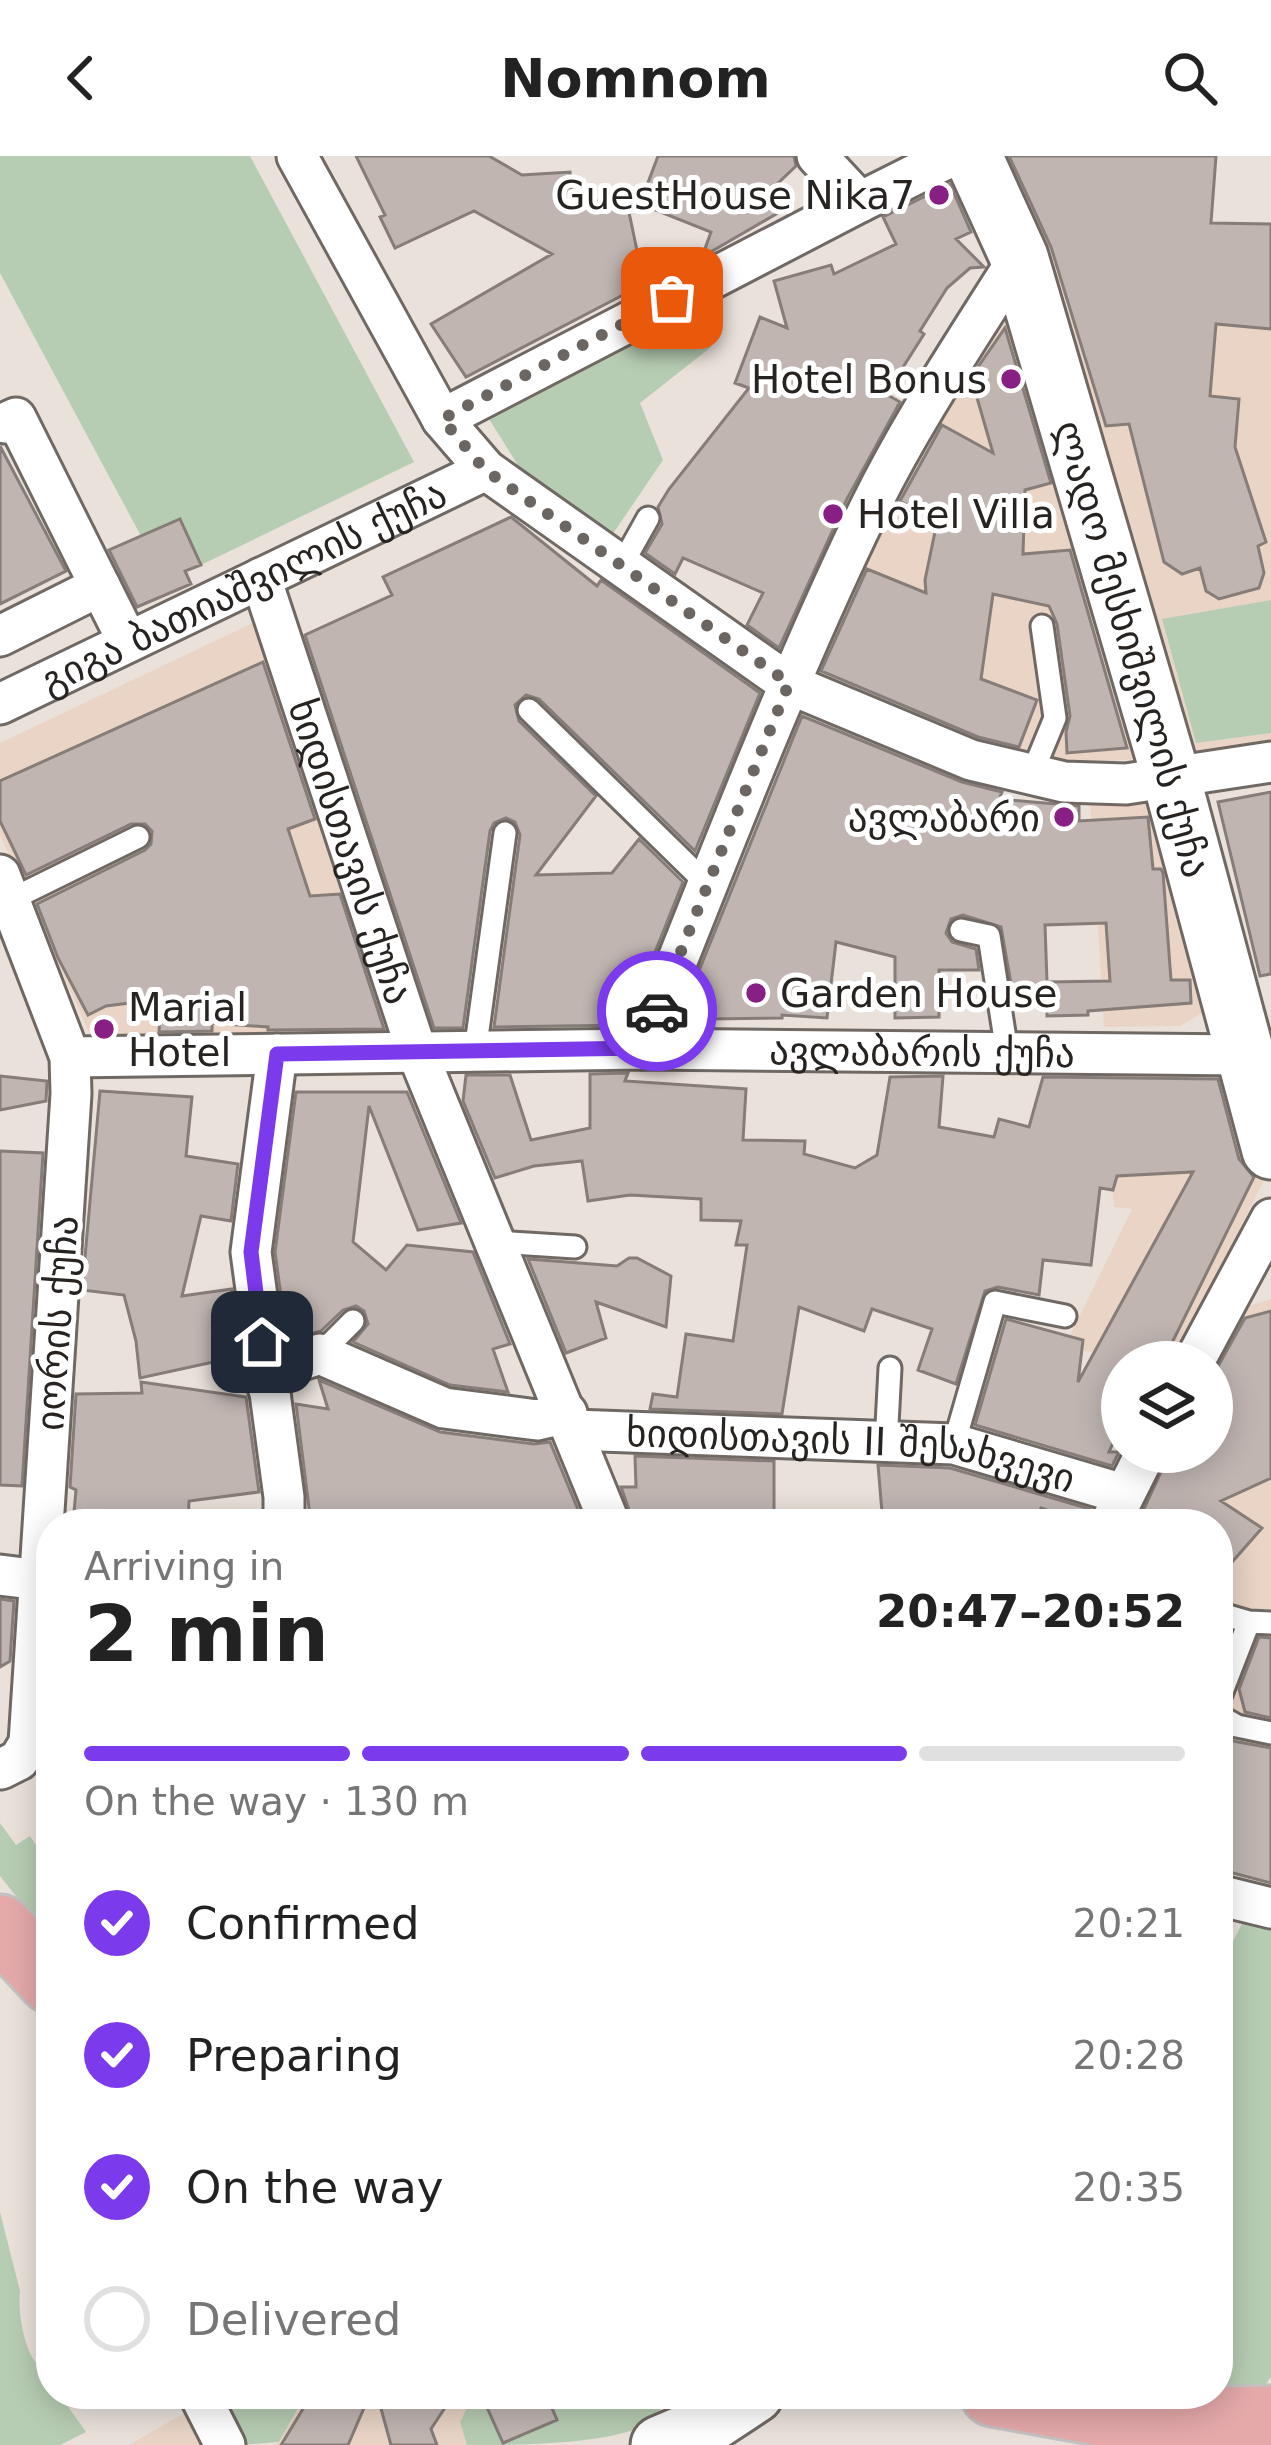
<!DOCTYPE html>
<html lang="en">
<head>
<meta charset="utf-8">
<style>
	:root { --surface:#fff; --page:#f2f2f2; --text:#222; --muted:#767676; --line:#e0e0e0; --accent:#7c3aed }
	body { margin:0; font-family:"DejaVu Sans","Noto Sans Georgian",sans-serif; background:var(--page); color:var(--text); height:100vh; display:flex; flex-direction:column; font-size:45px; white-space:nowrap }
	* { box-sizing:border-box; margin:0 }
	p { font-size:39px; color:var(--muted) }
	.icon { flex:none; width:66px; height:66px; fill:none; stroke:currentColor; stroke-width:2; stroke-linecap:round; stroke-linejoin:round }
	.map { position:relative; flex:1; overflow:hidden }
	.details { position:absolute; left:36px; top:1353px; width:1197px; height:900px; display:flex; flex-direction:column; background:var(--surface); border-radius:48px; box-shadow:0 6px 30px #0003 }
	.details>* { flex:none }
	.controls { position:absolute; left:1101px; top:1185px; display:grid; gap:24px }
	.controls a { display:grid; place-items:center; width:132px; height:132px; border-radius:50%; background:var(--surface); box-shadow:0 6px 30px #0003; font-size:60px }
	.pin { position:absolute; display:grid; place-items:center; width:102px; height:102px; color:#fff; margin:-51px; border-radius:24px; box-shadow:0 6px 18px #0006 }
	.courier { position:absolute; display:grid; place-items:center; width:120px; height:120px; margin:-60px; border:9px solid #7c3aed; border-radius:50%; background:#fff; color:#222; box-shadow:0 3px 15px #0007 }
	.summary em { font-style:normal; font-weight:600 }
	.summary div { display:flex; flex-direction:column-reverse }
	.summary { display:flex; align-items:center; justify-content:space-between; height:204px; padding:0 48px }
	h1 { font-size:78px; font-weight:600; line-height:90px }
	.bar { display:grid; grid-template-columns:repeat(4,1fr); gap:18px 12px; align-content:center; height:144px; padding:0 48px }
	.bar i { height:15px; border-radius:9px; background:var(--line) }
	.bar .current { background:var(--accent) }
	.bar p { grid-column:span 4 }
	ol { padding:0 48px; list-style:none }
	li { display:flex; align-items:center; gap:36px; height:132px }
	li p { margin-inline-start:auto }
	li .icon { padding:12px; border-radius:50%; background:var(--accent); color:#fff; stroke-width:4 }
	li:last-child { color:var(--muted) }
	li i { width:66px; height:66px; border:6px solid var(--line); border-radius:50% }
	header { display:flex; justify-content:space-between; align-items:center; height:156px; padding:0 48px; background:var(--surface); font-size:54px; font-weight:600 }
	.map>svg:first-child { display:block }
	.commercial { fill:#e9d4c6 }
	.green { fill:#b7cdb3 }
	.building { fill:#c0b5b1; stroke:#867c78; stroke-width:3; fill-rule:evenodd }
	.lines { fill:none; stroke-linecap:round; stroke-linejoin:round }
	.lane-casing { stroke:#706862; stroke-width:27 }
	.street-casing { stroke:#706862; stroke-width:45 }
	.secondary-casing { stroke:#706862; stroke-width:63 }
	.primary-casing { stroke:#c3c1c1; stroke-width:69 }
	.lane { stroke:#fff; stroke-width:21 }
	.street { stroke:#fff; stroke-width:39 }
	.secondary { stroke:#fff; stroke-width:57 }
	.primary { stroke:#e5a9aa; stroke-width:63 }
	.done { stroke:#6b6662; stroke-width:12; stroke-dasharray:0 21.6 }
	.route { stroke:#7c3aed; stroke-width:15 }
	.poi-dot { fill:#881f85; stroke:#fff; stroke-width:4.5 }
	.labels { text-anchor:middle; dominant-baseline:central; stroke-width:10; stroke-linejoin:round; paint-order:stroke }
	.poi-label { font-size:39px; fill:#272321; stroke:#fff; text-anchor:end }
	.street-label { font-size:39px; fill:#272321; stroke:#fff }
</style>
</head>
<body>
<header><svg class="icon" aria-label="back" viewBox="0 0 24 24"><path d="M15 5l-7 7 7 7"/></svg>Nomnom<svg class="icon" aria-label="search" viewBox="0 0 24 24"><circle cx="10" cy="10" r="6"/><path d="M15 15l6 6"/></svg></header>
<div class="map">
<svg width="1271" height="2289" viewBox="0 0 1271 2289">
	<rect width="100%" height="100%" fill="#eae1da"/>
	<!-- commercial -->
	<path class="commercial" d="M992,0H1059L1271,124V444L1162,464L1196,587L1271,577V585L1188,598Z
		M1004,141L1146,602L1058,609L808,512L878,344Z
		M259,464L398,889H95L0,679V587Z
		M1090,643L1155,644L1206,841L1202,857L1180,870L1104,871Z
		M1238,905L1267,1018L1173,1206H1130L1065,1190L1132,1053L1114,1051L1102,906Z
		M1271,1143V1736L1218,1720V1368H1121L1156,1296H1212V1206L1216,1179L1249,1150Z
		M306,2238H474L460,2266L467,2289H274L279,2286Z
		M193,2252L211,2289H129Z"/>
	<!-- green -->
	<path class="green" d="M0,0H250L414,306L201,409L180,363L141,380L0,117Z
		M689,150L711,191L640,247L663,304L610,382L526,322L489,263Z
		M1271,444V577L1196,587L1162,463Z
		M0,1667L16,1689L30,1680L51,1711V1784L0,1720Z
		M1246,1760L1271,1768V2221L1260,2236L1218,2234V1814Z
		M0,2056L20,2135C18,2153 22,2178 29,2195C36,2211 51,2219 51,2238H59L86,2276L60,2289H0Z
		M215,2238H306L279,2286L242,2289Z
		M474,2238H641L655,2241L663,2261C620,2289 527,2289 467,2289L460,2266Z"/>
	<!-- building -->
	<path class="building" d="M356,0H489L522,19L570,16L572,48L626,42L644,128L466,221L431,168L552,98L474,55L395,92L380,61L385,59Z
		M658,0H794L796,10L753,51L783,54L702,101L711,76L640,48Z
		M1009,0H1216L1211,67L1271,68V173L1216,168L1210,240L1239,243L1235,291L1266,386L1258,390L1264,417L1259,432L1219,443L1206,435L1200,412L1182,418L1164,406L1129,268L1106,270L1051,91Z
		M950,28L971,76L956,83L984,111L970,112L947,132L920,175L924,178L886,238L900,246L847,343L779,492L747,469L763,437L683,402L675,418L645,397L662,368L658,351L669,333L749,232L735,227L760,161L787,172L774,125L831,109L834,118L896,88L883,61Z
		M1005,172L1051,327L1025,334L1023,398L1070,394L1127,592L1067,597L1066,576L1070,560L1057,468L1049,450L993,438L981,523L1037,544L1019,591L978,581L821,515L867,413L926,437L925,424L937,366L900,345L942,269L993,297L971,221Z
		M0,290L66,415L0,448Z
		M511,361L597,430L601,424L760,537L695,695L539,543L526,539L515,549L519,565L596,640L536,719L612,717L639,683L683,726L626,869L494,871L520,679L515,666L506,662L494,667L490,675L463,872H434L305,479L392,439L383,421Z
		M180,363L201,409L185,415L191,428L137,451L109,394Z
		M263,506L315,663L288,673L310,740L340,738L384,873L268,874V871L212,867V875L159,876L161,843L106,850L88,859L58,802L37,748L145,694L151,688L152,675L145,668H131L26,719L0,665V625Z
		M802,560L962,626L1002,636L999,643L1079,650V665L1148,661L1153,713H1161L1163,717L1171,824H1190L1191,847L1088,855V859L1047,860V831L1012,833L1001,771L963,759L951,763L946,777L952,786L976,793L979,814H939V861L895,862V801L836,786L827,862L782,859V862L706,863V869H677ZM1106,767L1110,825L1047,826L1045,769Z
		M1271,636V818L1260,820L1218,646Z
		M628,917L625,925L746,933L743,984L805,985L804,998L855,1012L877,999L890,921L943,920L939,971L994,981L999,963L1029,971L1043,921L1218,923L1239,1003L1254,1021L1164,1203L1122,1206V1267L1109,1296H1119L1112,1310L975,1269L1006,1163L1083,1184L1078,1226L1193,1016L1117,1020L1113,1034L1100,1032L1091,1109L1043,1104L1039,1139L998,1131L985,1135L956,1228L918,1214L932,1173L872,1153L864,1175L799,1151L782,1258L650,1253L653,1238L677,1241L686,1178L733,1185L747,1089H736L741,1065L701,1064V1043L630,1039L588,1045L582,1005L534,1010L495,1022L463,945L466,919H510L531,984L590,972V918Z
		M0,920L47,925L46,945L0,954Z
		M100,935L192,941L186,1000L238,1008L231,1065L201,1060L182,1140L232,1133L241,1200L140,1222L136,1185L124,1139L82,1134Z
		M296,936H407L461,1067L418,1074L369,950L353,1086L386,1114L407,1089L473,1096L510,1188L493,1193L508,1236L450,1229L353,1186L368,1168L364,1155L356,1150L343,1154L321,1175L287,1184L275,1096Z
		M0,995L43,997L22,1330L0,1329Z
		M629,1102H637L671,1120L666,1171L596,1146L606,1182L566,1197L528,1103L617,1110Z
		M1271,1155V1322L1221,1345L1262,1372L1218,1422V1368H1137L1170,1296H1212V1221L1245,1162Z
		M319,1224L440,1276L534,1288L550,1286L584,1368H311L296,1248L328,1253Z
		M141,1226L246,1241L259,1336L189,1345L188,1368H73L76,1334L70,1331L76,1238L142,1237Z
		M635,1300L774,1305V1368H634L621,1331H636Z
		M878,1309L950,1312L1090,1353L1086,1368L1041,1352L1035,1368H883Z
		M0,1443L14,1445L10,1505L0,1511Z
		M1259,1481L1271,1482V1562L1245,1556L1239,1533Z
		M1218,1577L1233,1585L1271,1592V1727L1218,1713Z
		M312,2238H370L348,2289H281Z
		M377,2238H454L431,2273L437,2289H391Z
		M481,2238H546L557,2264L503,2287Z"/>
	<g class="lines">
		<defs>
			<path id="lane" d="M620,412L648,362
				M529,554L708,729
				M1031,620L1055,562L1042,470
				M10,744L138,681
				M961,774L989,780L1007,896
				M475,896L505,677
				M495,1086L575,1091
				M320,1198L353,1165
				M886,1288L890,1212
				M954,1288L995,1146L1065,1160
				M1218,1457L1249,1466L1271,1467
				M1249,1466L1218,1546L1221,1561L1237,1570L1271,1577"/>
			<g id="street">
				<path d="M297,0L442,263L486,314L789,528L971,604L1064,626L1126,628L1271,606"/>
				<path d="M817,0L860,46"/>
				<path d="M442,263L860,46L944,4L961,0"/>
				<path d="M5,267L16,262L100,430"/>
				<path id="s1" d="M261,422L417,896L610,1368"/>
				<path d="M0,480L100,430L128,486"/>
				<path id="s2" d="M0,548L486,314"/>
				<path d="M0,719L70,901L71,938L29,1587L19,1604L1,1613"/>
				<path d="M642,893C715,712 784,528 869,353C912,265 967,184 1019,101"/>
				<path d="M277,898L251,1096L284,1341V1368"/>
				<path id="s3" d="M70,901L642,893L1244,899"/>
				<path d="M1194,1206L1271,1063"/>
				<path d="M268,1231L287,1209L320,1198L444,1252L537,1264L567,1257"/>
				<path id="s4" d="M574,1274L954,1288L1123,1338"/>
				<path d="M1110,1368L1146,1296"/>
				<path d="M0,1419L40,1424"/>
				<path d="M1218,1739L1271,1752"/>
				<path d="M199,2238L225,2289"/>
			</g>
			<g id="secondary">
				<path id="s5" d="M973,0L1019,101L1171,621L1271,994"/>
				<path d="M660,2289L707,2269L754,2238"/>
			</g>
			<path id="primary" d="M0,1771L51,1825
				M993,2238L1142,2265L1271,2262"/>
		</defs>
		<!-- lane casing -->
		<use href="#lane" class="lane-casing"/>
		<!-- street casing -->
		<use href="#street" class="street-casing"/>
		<!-- secondary casing -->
		<use href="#secondary" class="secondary-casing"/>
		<!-- primary casing -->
		<use href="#primary" class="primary-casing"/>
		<!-- lane -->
		<use href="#lane" class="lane"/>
		<!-- street -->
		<use href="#street" class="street"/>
		<!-- secondary -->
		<use href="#secondary" class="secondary"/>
		<!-- primary -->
		<use href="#primary" class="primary"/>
	</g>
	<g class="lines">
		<!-- done -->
		<path class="done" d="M657,855L789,527L485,314L442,263L672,142"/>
		<!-- route -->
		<path class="route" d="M262,1186L251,1096L277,898L641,892L657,855"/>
	</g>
	<!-- markers -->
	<g class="poi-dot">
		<circle cx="939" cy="39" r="12"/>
		<circle cx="1011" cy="223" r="12"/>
		<circle cx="833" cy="358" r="12"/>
		<circle cx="1064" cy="661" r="12"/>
		<circle cx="756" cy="837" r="12"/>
		<circle cx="104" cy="873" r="12"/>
	</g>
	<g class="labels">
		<!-- poi labels -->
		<g class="poi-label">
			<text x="915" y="39">GuestHouse Nika7</text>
			<text x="987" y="223">Hotel Bonus</text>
			<text x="857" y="358" text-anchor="start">Hotel Villa</text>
			<text x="1040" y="661">ავლაბარი</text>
			<text x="780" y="837" text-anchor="start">Garden House</text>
			<text x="128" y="851" text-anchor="start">Marial<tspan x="128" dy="45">Hotel</tspan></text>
		</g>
		<!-- street labels -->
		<g class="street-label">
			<text stroke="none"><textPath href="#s2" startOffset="270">გიგა ბათიაშვილის ქუჩა</textPath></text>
			<text stroke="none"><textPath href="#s5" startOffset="519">ლადო მესხიშვილის ქუჩა</textPath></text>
			<text stroke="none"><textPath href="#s1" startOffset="288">ხიდისთავის ქუჩა</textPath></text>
			<text stroke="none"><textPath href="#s3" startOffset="852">ავლაბარის ქუჩა</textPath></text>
			<text transform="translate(57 1167) rotate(-86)">იორის ქუჩა</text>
			<text stroke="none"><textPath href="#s4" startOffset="279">ხიდისთავის II შესახვევი</textPath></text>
		</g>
	</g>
</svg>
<div class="controls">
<a><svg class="icon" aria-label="layers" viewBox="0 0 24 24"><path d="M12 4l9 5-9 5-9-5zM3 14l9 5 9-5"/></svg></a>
</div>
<div class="pin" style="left:672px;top:142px;background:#ea580c"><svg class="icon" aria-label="bag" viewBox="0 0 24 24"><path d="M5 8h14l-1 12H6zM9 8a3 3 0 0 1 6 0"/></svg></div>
<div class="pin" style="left:262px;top:1186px;background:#1f2937"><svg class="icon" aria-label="home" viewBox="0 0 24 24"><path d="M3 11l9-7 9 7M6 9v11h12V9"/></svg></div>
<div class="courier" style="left:657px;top:855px"><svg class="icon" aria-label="car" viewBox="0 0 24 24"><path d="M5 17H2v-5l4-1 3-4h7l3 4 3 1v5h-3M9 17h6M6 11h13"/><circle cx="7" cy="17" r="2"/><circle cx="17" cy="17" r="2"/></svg></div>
<section class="details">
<div class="summary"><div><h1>2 min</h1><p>Arriving in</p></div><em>20:47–20:52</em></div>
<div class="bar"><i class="current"></i><i class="current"></i><i class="current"></i><i></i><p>On the way · 130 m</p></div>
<ol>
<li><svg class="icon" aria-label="check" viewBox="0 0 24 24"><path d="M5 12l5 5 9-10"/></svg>Confirmed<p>20:21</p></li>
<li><svg class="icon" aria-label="check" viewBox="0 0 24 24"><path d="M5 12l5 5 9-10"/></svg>Preparing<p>20:28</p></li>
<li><svg class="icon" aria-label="check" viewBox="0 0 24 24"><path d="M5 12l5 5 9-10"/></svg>On the way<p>20:35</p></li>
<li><i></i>Delivered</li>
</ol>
</section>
</div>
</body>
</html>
